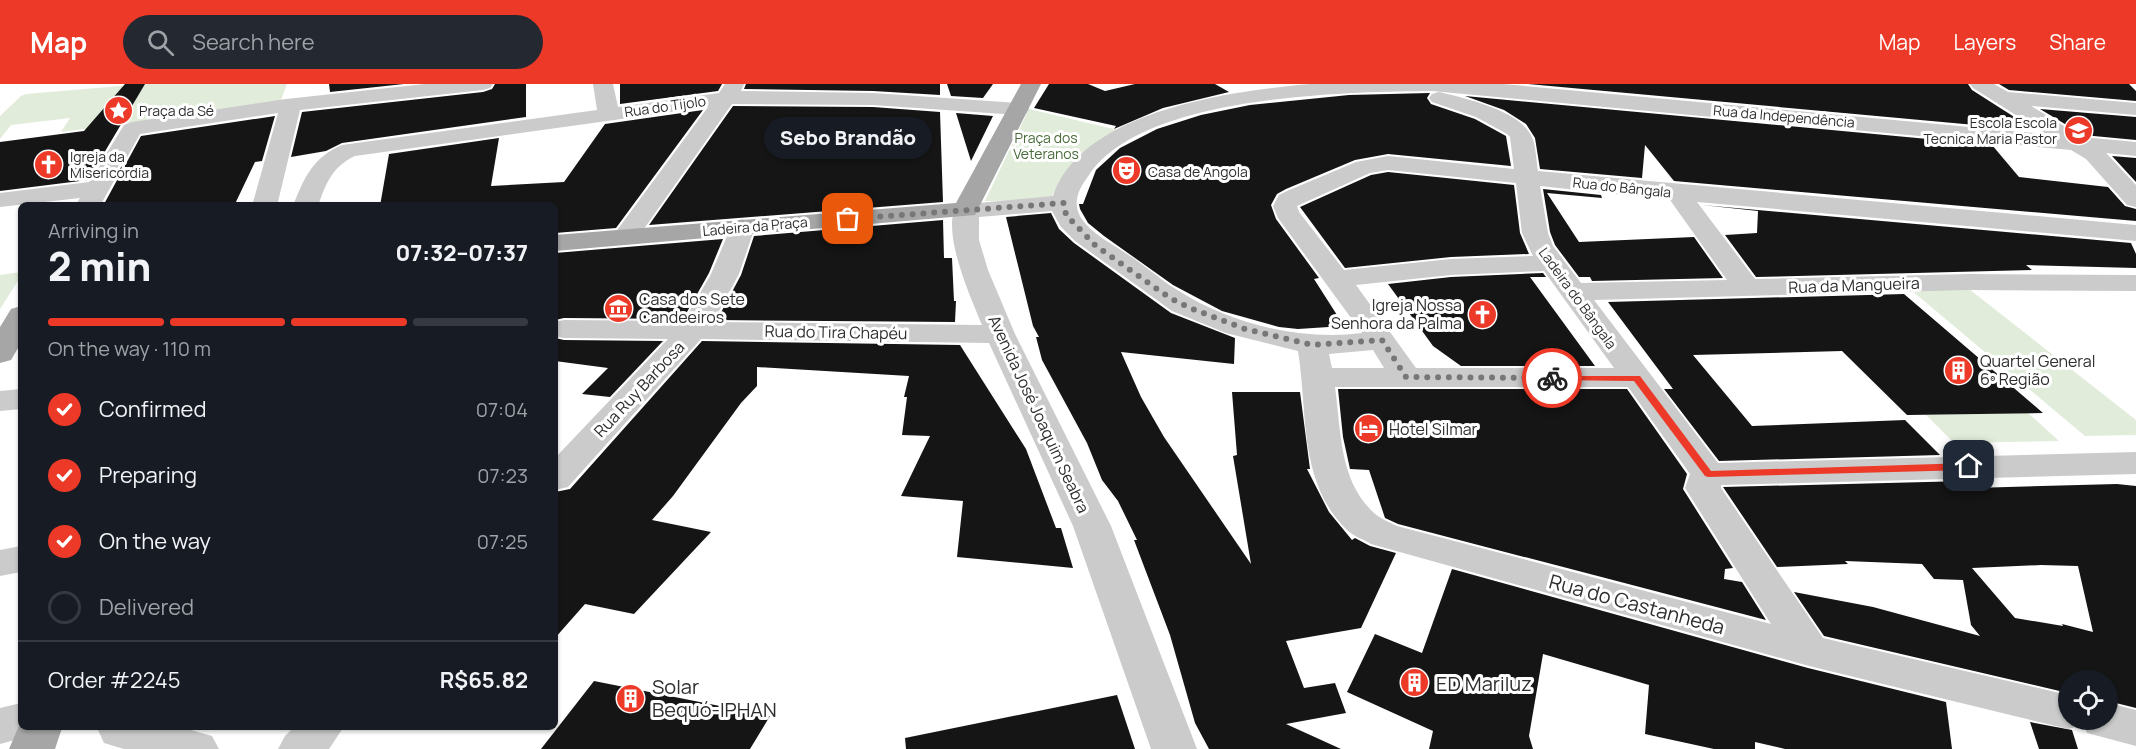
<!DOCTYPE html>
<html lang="en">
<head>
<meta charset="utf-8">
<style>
	:root { --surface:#171b24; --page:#242831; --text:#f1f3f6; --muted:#9ea1a6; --line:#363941; --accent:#ed3a28 }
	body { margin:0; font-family:Manrope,sans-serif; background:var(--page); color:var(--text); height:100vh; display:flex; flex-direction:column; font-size:22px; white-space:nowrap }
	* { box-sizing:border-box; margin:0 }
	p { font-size:20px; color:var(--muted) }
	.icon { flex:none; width:33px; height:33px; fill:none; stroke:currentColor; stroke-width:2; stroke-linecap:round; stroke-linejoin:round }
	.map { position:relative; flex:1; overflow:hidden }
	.details { position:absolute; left:18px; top:118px; width:540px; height:528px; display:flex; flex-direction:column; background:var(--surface); border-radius:9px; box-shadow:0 2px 4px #0004 }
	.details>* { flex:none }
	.fabs { position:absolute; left:2058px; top:586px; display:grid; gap:12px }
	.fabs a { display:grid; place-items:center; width:60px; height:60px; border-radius:50%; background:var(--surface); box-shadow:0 2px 4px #0004; font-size:30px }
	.pin { position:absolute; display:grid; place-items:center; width:51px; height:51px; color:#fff; margin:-26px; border-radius:12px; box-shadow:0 3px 9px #0006 }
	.courier { position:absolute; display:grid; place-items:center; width:60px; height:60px; margin:-30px; border:4px solid #ed3a28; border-radius:50%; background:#fff; color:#222; box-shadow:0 2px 8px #0007 }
	.bubble { position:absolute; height:42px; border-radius:21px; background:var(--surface); box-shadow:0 2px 4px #0004; font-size:20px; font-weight:800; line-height:42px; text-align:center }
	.head em { font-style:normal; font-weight:800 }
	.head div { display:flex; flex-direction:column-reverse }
	.head { display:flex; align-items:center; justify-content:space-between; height:102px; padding:0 30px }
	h1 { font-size:39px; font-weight:800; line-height:45px }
	.bar { display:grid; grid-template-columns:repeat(4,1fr); gap:9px 6px; align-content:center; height:72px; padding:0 30px }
	.bar i { height:8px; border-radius:4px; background:var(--line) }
	.bar .current { background:var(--accent) }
	.bar p { grid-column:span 4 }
	.line { display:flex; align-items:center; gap:15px; padding:0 30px; border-top:2px solid var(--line) }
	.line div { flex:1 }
	ol { padding:0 30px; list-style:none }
	li { display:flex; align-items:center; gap:18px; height:66px }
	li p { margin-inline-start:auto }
	li .icon { padding:6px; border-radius:50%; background:var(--accent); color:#fff; stroke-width:4 }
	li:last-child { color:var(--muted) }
	li i { width:33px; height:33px; border:3px solid var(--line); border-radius:50% }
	header { display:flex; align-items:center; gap:36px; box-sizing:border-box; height:84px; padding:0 30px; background:var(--accent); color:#fff }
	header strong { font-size:28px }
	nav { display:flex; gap:33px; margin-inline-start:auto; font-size:21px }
	.search { width:420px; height:54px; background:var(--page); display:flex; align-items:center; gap:15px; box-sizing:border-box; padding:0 21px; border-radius:33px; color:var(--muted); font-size:22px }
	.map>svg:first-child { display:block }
	.green { fill:#e1ecda }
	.building { fill:#151515; fill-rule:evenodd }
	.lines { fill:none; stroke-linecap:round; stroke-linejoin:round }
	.minor { fill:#cbcbcb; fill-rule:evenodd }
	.major { fill:#a6a6a6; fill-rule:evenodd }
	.route { fill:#ed3a28 }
	.done { stroke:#777; stroke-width:6; stroke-dasharray:0 10.8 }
	.labels { text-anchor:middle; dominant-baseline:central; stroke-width:6; stroke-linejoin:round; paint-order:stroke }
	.far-street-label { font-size:14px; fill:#2e2e2e; stroke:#fff }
	.far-poi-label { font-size:14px; fill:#2e2e2e; stroke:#fff; text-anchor:start }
	.far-park-label { font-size:14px; fill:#486b39; stroke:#fff }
	.street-label { font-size:16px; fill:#2e2e2e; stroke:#fff }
	.poi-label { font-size:16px; fill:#2e2e2e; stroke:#fff; text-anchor:start }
	.near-street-label { font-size:20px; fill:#2e2e2e; stroke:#fff }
	.near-poi-label { font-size:20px; fill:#2e2e2e; stroke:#fff; text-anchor:start }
</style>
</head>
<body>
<header>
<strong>Map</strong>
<div class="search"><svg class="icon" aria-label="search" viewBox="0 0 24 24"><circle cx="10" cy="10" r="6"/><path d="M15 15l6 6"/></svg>Search here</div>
<nav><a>Map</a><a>Layers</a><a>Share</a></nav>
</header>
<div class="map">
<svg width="2136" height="665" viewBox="0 0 2136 665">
	<rect width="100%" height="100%" fill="#fff"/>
	<!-- green -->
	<path class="green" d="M143,0H287L281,16L273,20L61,48L70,34L11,41L0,55V32L21,12L26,10Z
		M1029,25L1118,46C1083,65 1068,80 1050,116L985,117Z
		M21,188V192L0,225V191Z
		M1969,205L2136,336V351L2085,352L1911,206Z
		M2028,329L2059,357L1954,359L1926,331Z"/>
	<!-- building -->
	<path class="building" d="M125,0H145L88,96L0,107V58L84,47Z
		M329,0H404L330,8Z
		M495,0H526V33L342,59L326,67L291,73L302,28L483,8L492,5Z
		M620,0H722L718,7L620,20Z
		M746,0H940V11L873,7L744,5Z
		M947,0H993L983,14L951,12Z
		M1049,0H1088L1105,7L1135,0H1215L1229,8L1163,24L1114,45L1116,42L1034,24Z
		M1528,0H1968L1972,6L2030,43L1973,38L1975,41Z
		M1999,0H2129L2136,7V17L2009,6Z
		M1430,9L1427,14L1431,20L1475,35L1506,52L1511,82L1388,70L1355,76L1286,105L1277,110L1271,121L1276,135L1319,194L1314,195L1344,242L1298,245L1279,243L1222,227L1173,201L1104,152L1088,139L1080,125L1079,120H1083L1096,86L1120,64L1157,45L1201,31L1250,21L1349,11Z
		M1465,12L1992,61L2019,93L2108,103L2125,122L2136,125V137L1674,97L1645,61L1642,94L1540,85L1535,54L1526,40L1504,26Z
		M733,22L873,23L940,28L943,118L649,141Z
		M2040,25L2136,33V56L2083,51Z
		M703,26L616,144L555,149V122H380L389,70L499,54L491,102L564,98L605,40Z
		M956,29L993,32L971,77Z
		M275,32L262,77L255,78L234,122H103L141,52Z
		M2112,72L2136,74V98Z
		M1388,88L1514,101L1520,149L1529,170L1451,173L1345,184L1300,123L1371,91Z
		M1543,105L1601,111L1602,114L1547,109L1579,158L1694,153L1723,194L1592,197L1590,193H1579L1555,161L1550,148Z
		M1702,121L2131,159L2136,170V184L2026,181L2032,186L1756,193L1725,151L1757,149L1758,127Z
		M1051,129L1059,145L1074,159L1171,229L1235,254L1234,280L1121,268L1141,313L1164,353L1251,480L1233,372L1237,371L1232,308H1300L1310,385H1307L1329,428L1352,456L1355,454L1370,462L1396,469L1361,544L1286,557L1304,604L1335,599L1346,629L1286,640L1341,665H1209L1195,639L1170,551L1134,456H1137L1118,417L1102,396L1087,359L1042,276L1036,253H1039L1033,242L1006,133Z
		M943,136L944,174H952L954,217H956L955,238L717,236L741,191L754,152Z
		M723,155L709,189L683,235L564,234L555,236V169Z
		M1543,189L1546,193H1530L1595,282H1461L1433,262L1388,200L1451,193Z
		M1904,210L2043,329L1907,331L1842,267L1693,271L1752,342L1905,336L1940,371L1719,377L1664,305H1673L1608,218Z
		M555,254L564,256L663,257L610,313L582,310L608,284L555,277Z
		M702,257L960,261L1026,365L1056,444H1061L1073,484L957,473L963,417L901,412L930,352L902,351L907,313H904L909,292L757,283V302L741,319L673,412L652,436L711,448L634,530L585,520L555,554V408L570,405Z
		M1338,305H1627L1687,390L1683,405L1733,484L1725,485L1724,495L1742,498L1766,536L1398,440L1385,434L1369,386L1350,385L1343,353Z
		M1966,397L1973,404L2117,400L2136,402V624L2108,617V597H2068V609L1824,552L1794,508L1873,523L1980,552L1971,541L1963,496L1934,495L1922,480L1845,477L1848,480L1777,483L1723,403ZM2041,481L2078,482L2093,548L2062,540L2063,542L2015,534L1972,484Z
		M1452,485L1808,584L1946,618L1952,665H1785L1755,658V665H1714L1645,650L1649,601L1543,570L1529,652L1533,665H1429L1433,647L1347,608L1375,550L1422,569Z
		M594,597L770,632L750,665H541Z
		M1117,611L1135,665H906L905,654Z
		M2030,638L2072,646L2078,665H2039Z"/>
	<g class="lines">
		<!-- minor -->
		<path class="minor" d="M425,0H493L490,4L483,6L300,26L277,122H252L278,29L140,50L100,122H75L80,114L0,123V109L89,98L124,41L132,38L286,15Z
			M593,0H613L618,23L719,9L725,0H744L741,7L873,9L1018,19L1026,20L1029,25L1026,30L1018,31L873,21L732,20L634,159L625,161L616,159L612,153L708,23L355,72C332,83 326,99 318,122H293C304,94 313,73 342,61L597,26Z
			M1310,0H1503L2046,50L1973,4L1970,0H1994L2008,8L2136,19V31L2031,22L2082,53L2136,58V72L2106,69L2136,101V123L2127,121L2086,75L2071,66L1432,7C1343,8 1148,11 1091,88C1085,97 1078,105 1077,116C1073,141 1110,158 1127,170C1145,181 1160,196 1179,207C1231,240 1301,257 1362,249L1278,134L1273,122L1279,111L1287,107L1356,78L1388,72L1514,85L1510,53L1507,50L1476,33L1432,18L1429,14L1432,10L1439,8C1464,14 1518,26 1531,51C1536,60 1536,76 1538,87L2136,141V157L1697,118L1755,195L1969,190L2136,191V207L1969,206L1594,216L1718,379L2136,368V390L1721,401V404L1823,554L2068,611V636H2108V619L2136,626V662L2087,649L2083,641L2068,645L1809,582L1371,460C1363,455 1353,452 1347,446C1298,399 1308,328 1298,267L1226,249L1172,227L1075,157L1061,143L1052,127L979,133V156L988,186L1015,250L1111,442L1197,665H1151L1073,442L989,259L701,255L568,403L555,406V374L668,255L564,254L555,252V238L564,236L684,237L711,190L733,138L742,135L751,138L755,143L739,190L713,238L982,241C971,214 940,146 957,121L1053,112C1082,26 1232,7 1310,0ZM1388,86L1516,99L1522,149L1533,172L1451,175L1344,186L1299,128L1297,122L1370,89ZM1540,102L1670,116L1727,196L1581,199L1553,162L1548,149ZM1544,187L1614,284H1416L1356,201L1451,191ZM1373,266L1384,284H1332L1329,270ZM1335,303H1628L1690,390L1685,404L1771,540L1397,442C1389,438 1379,434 1373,428C1339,396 1341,346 1335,303Z
			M21,305V325L0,327V307Z
			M21,462V488L0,492V466Z
			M21,619V644H40L37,650L0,660V624Z
			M99,644H184L212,652L219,665H124L104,659L98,646Z
			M293,644H343L329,665H278L285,652Z"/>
		<!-- major -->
		<path class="major" d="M1021,0H1041L975,131L555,167V151L956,119Z
			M21,222V259L11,276L0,279V243L11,225Z
			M21,637V644H62L55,665H9Z"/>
	</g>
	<!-- route -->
	<path class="route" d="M1549,292H1640L1711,387L1969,379L1974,382L1969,386L1708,393L1705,392L1634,297L1552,296H1549Z"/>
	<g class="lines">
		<!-- done -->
		<path class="done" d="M848,135L1064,119L1066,131L1096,162L1170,214L1190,224L1245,245L1312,261L1382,256L1406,293L1552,294"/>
	</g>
	<!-- icons -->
	<defs>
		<symbol id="sight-disc" viewBox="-11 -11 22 22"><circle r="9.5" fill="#ed3a28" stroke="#fff"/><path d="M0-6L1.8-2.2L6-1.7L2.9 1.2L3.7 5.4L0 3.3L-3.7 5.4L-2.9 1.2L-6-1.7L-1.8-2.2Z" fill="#fff"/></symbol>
		<symbol id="school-disc" viewBox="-11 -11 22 22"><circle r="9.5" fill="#ed3a28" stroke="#fff"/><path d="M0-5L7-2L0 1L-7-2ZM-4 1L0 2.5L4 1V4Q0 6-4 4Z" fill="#fff"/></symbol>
		<symbol id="church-disc" viewBox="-11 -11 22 22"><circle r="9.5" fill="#ed3a28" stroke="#fff"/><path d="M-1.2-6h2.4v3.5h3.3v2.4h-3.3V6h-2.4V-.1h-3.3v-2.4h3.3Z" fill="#fff"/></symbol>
		<symbol id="theatre-disc" viewBox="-11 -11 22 22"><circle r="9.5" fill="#ed3a28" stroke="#fff"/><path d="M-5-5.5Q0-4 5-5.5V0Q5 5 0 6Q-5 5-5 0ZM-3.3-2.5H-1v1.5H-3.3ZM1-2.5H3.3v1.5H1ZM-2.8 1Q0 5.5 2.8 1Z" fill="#fff"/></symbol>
		<symbol id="museum-disc" viewBox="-11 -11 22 22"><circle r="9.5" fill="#ed3a28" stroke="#fff"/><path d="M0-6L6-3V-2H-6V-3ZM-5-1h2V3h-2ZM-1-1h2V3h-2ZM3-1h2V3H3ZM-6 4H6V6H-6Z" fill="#fff"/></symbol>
		<symbol id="building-disc" viewBox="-11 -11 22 22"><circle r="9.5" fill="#ed3a28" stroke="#fff"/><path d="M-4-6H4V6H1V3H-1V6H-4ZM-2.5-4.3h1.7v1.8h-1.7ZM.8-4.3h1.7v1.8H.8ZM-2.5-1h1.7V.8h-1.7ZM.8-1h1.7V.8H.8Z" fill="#fff"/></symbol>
		<symbol id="hotel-disc" viewBox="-11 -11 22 22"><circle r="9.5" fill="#ed3a28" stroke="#fff"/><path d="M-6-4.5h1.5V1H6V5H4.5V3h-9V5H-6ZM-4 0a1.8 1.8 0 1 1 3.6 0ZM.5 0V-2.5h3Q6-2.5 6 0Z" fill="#fff"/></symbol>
	</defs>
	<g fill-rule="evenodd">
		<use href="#sight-disc" x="102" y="10" width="33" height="33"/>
		<use href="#school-disc" x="2062" y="30" width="33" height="33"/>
		<use href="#church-disc" x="32" y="64" width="33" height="33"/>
		<use href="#theatre-disc" x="1110" y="70" width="33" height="33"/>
		<use href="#museum-disc" x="602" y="208" width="33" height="33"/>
		<use href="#church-disc" x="1466" y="214" width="33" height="33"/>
		<use href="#building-disc" x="1942" y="270" width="33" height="33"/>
		<use href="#hotel-disc" x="1352" y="328" width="33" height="33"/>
		<use href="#building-disc" x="1398" y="582" width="33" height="33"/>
		<use href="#building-disc" x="614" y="598" width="33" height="33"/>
	</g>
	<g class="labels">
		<!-- far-street labels -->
		<g class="far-street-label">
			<text transform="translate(665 22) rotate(-8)">Rua do Tijolo</text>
			<text transform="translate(1784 32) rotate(5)">Rua da Independência</text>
			<text transform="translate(1622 103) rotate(6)">Rua do Bângala</text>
			<text transform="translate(755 142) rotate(-5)">Ladeira da Praça</text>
			<text transform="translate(1578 214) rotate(54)">Ladeira do Bângala</text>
		</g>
		<!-- far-poi labels -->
		<g class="far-poi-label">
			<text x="139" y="26">Praça da Sé</text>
			<text x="2057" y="38" text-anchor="end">Escola Escola<tspan x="2057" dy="16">Tecnica Maria Pastor</tspan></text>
			<text x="70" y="72">Igreja da<tspan x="70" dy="16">Misericórdia</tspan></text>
			<text x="1148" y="87">Casa de Angola</text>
		</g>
		<!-- far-park labels -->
		<g class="far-park-label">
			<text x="1046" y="53">Praça dos<tspan x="1046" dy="16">Veteranos</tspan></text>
		</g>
		<!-- street labels -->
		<g class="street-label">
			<text transform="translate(1854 201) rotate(-2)">Rua da Mangueira</text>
			<text transform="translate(836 248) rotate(1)">Rua do Tira Chapéu</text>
			<text transform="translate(639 305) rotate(-47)">Rua Ruy Barbosa</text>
			<text transform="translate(1039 330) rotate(65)">Avenida José Joaquim Seabra</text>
		</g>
		<!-- poi labels -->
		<g class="poi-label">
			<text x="639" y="215">Casa dos Sete<tspan x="639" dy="18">Candeeiros</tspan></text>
			<text x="1462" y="221" text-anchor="end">Igreja Nossa<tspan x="1462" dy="18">Senhora da Palma</tspan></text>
			<text x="1980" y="277">Quartel General<tspan x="1980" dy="18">6º Região</tspan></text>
			<text x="1389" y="345">Hotel Silmar</text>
		</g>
		<!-- near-street labels -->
		<g class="near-street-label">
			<text transform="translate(1637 520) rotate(15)">Rua do Castanheda</text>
		</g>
		<!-- near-poi labels -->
		<g class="near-poi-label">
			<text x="1436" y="599">ED Mariluz</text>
			<text x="652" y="602">Solar<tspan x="652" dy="23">Bequó-IPHAN</tspan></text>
		</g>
	</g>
</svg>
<div class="fabs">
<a><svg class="icon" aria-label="locate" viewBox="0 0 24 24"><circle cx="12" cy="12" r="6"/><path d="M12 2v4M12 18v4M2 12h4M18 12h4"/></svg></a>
</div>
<div class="pin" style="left:848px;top:135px;background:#ea580c"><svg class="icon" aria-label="bag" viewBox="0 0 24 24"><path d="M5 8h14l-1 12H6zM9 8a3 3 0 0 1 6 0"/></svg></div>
<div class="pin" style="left:1969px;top:382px;background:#1f2937"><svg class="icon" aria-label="home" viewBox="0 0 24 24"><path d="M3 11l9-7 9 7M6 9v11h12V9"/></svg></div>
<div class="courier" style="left:1552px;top:294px"><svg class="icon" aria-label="bike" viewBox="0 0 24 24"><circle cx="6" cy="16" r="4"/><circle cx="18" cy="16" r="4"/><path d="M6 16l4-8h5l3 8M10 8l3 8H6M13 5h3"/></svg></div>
<div class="bubble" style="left:764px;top:33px;width:168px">Sebo Brandão</div>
<section class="details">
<div class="head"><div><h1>2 min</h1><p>Arriving in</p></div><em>07:32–07:37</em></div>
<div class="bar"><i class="current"></i><i class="current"></i><i class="current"></i><i></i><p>On the way · 110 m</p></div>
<ol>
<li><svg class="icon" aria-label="check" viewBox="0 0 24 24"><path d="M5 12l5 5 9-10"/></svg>Confirmed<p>07:04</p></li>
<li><svg class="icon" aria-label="check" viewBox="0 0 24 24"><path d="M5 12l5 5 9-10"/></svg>Preparing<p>07:23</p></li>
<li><svg class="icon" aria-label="check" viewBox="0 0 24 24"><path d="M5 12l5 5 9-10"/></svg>On the way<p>07:25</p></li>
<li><i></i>Delivered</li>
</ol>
<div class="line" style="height:78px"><div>Order #2245</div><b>R$65.82</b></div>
</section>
</div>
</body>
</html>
